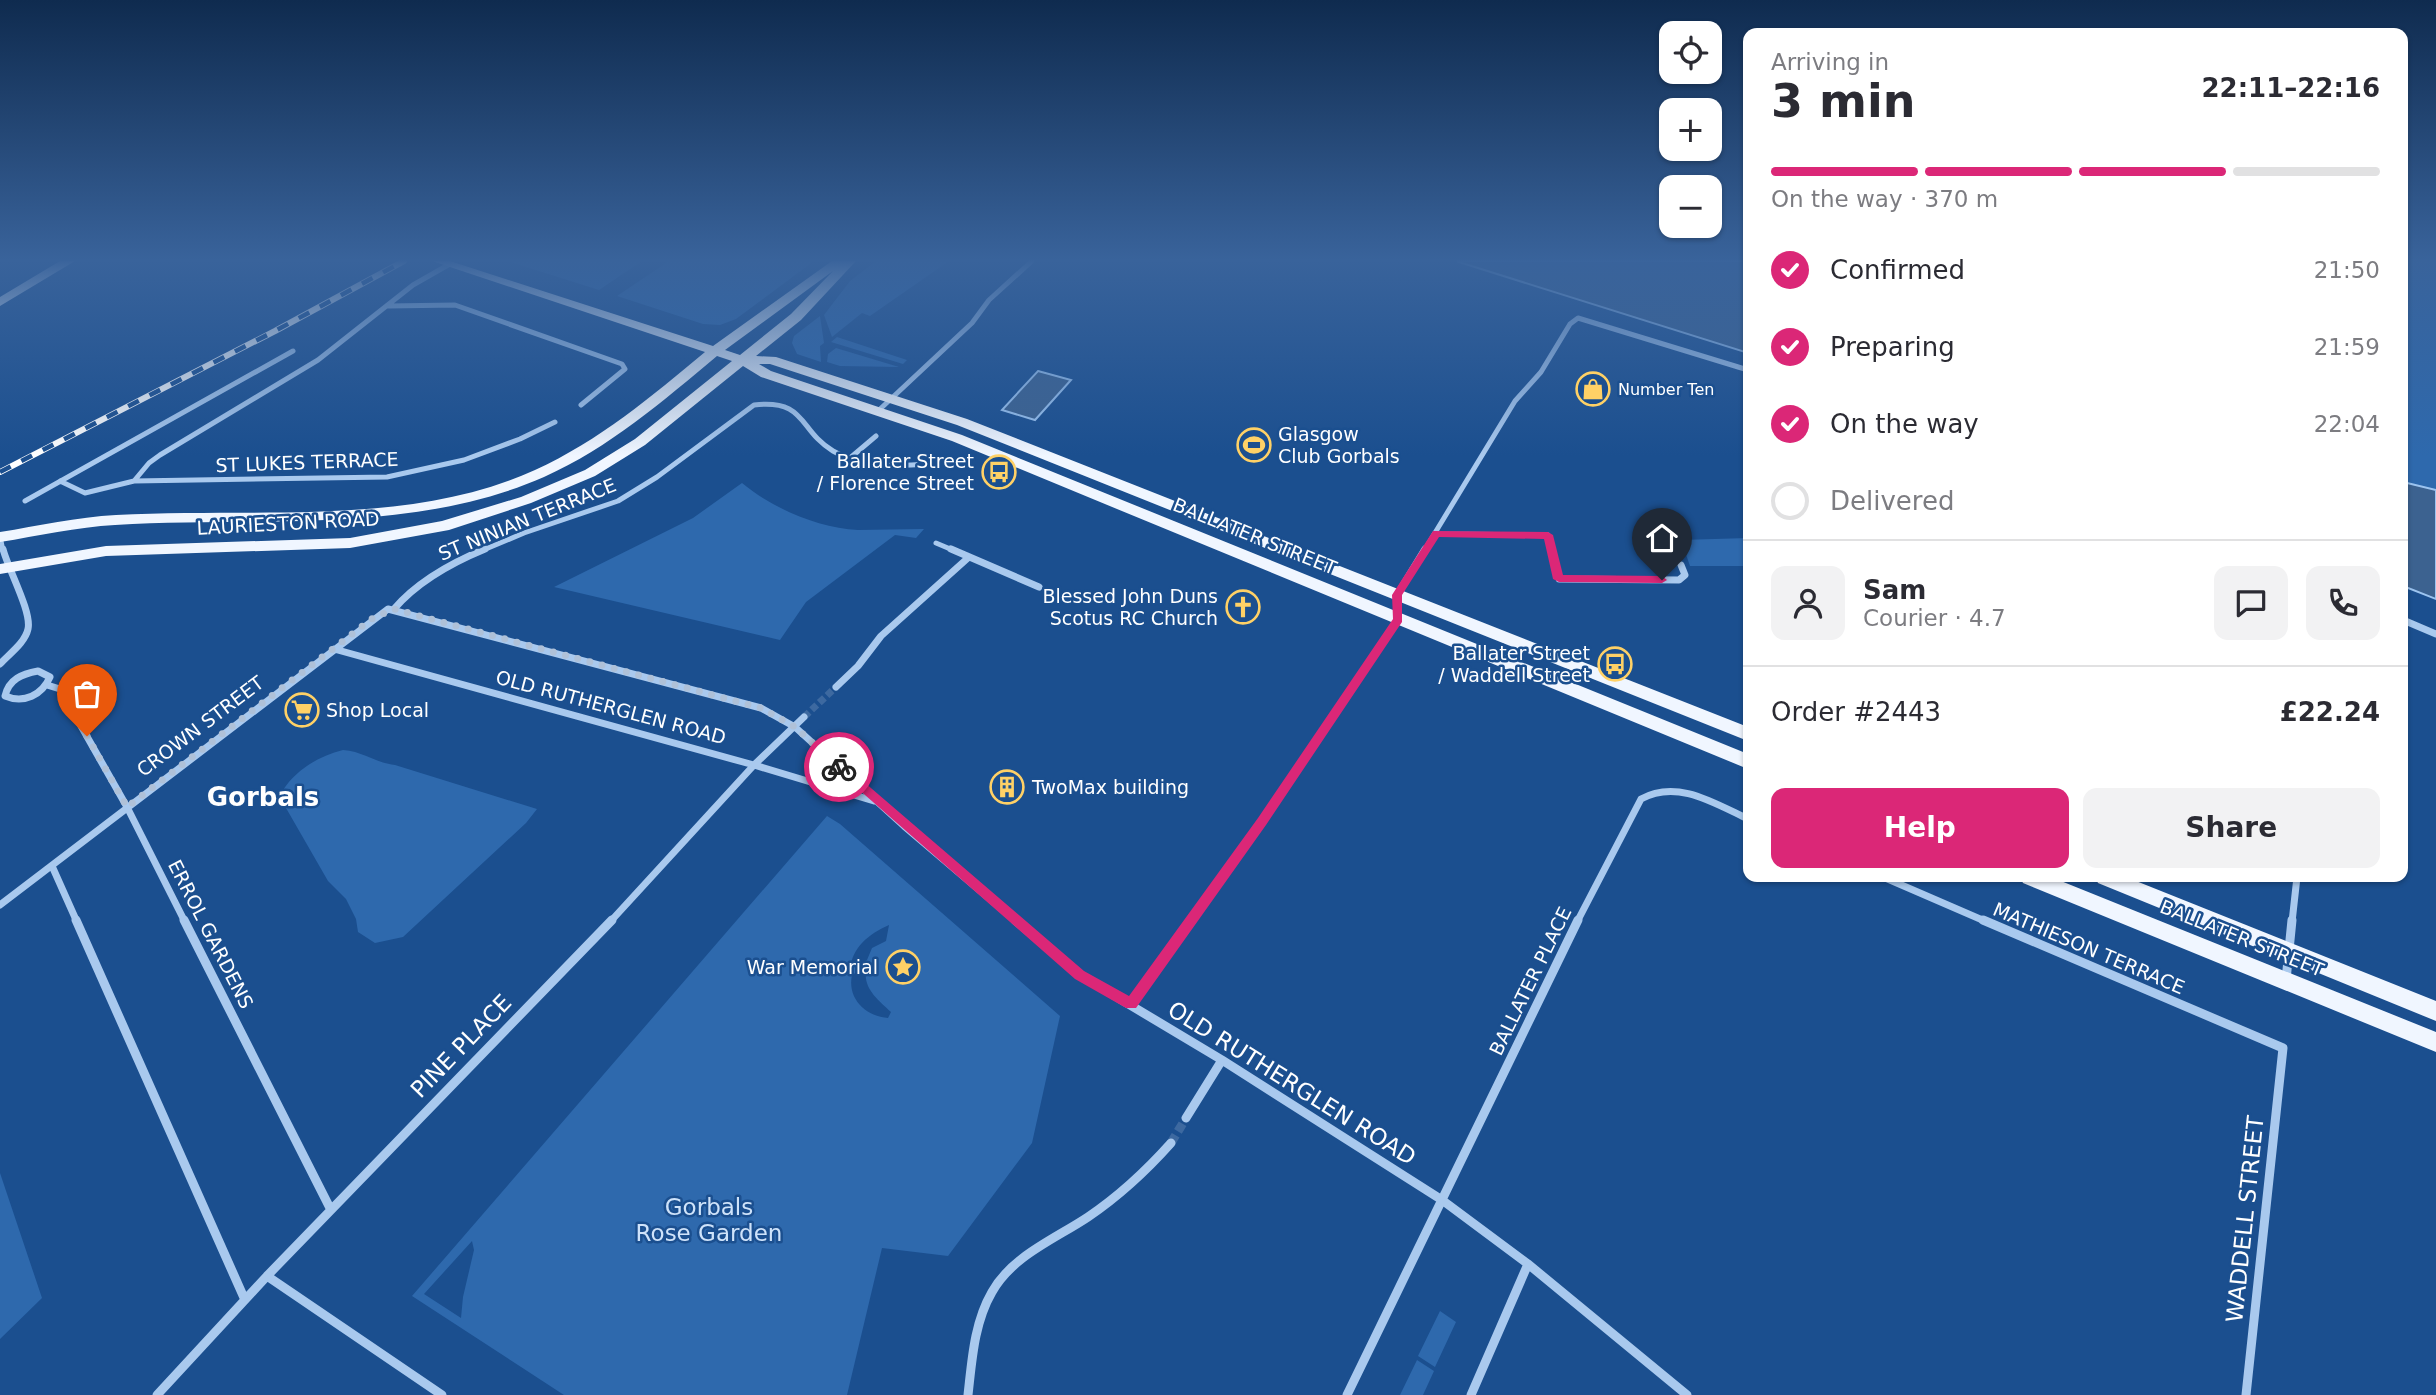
<!DOCTYPE html>
<html lang="en">
<head>
<meta charset="utf-8">
<style>
	:root { --surface:#fff; --page:#f2f2f3; --text:#2b2b33; --muted:#7c7c81; --line:#e1e1e2; --accent:#db2777 }
	body { margin:0; font-family:"DejaVu Sans",sans-serif; background:var(--page); color:var(--text); height:100vh; display:flex; flex-direction:column; font-size:26px; white-space:nowrap }
	* { box-sizing:border-box; margin:0 }
	p { font-size:23px; color:var(--muted) }
	.icon { flex:none; width:38px; height:38px; fill:none; stroke:currentColor; stroke-width:2; stroke-linecap:round; stroke-linejoin:round }
	.map { position:relative; flex:1; overflow:hidden }
	.drawer { position:absolute; left:1743px; top:28px; width:665px; height:854px; display:flex; flex-direction:column; background:var(--surface); border-radius:14px; box-shadow:0 2px 5px #0004 }
	.drawer>* { flex:none }
	.fabs { position:absolute; left:1659px; top:21px; display:grid; gap:14px }
	.fabs a { display:grid; place-items:center; width:63px; height:63px; border-radius:14px; background:var(--surface); box-shadow:0 2px 5px #0004; font-size:35px }
	.pin { position:absolute; display:grid; place-items:center; width:60px; height:60px; color:#fff; margin:-72px -30px; border-radius:50% 50% 50% 0; rotate:-45deg; box-shadow:0 0 7px #0007 }
	.pin .icon { rotate:45deg }
	.courier { position:absolute; display:grid; place-items:center; width:70px; height:70px; margin:-35px; border:5px solid #db2777; border-radius:50%; background:#fff; color:#222; box-shadow:0 2px 9px #0007 }
	.head em { font-style:normal; font-weight:600 }
	.head div { display:flex; flex-direction:column-reverse }
	.head { display:flex; align-items:center; justify-content:space-between; height:119px; padding:0 28px }
	h1 { font-size:46px; font-weight:600; line-height:52px }
	.bar { display:grid; grid-template-columns:repeat(4,1fr); gap:10px 7px; align-content:center; height:84px; padding:0 28px }
	.bar i { height:9px; border-radius:5px; background:var(--line) }
	.bar .active { background:var(--accent) }
	.bar p { grid-column:span 4 }
	.line { display:flex; align-items:center; gap:18px; padding:0 28px; border-top:2px solid var(--line) }
	.line div { flex:1 }
	.round { display:grid; place-items:center; flex:none; width:74px; height:74px; border-radius:14px; background:var(--page) }
	ol { padding:0 28px; list-style:none }
	li { display:flex; align-items:center; gap:21px; height:77px }
	li p { margin-inline-start:auto }
	li .icon { padding:7px; border-radius:50%; background:var(--accent); color:#fff; stroke-width:4 }
	li:last-child { color:var(--muted) }
	li i { width:38px; height:38px; border:4px solid var(--line); border-radius:50% }
	.action { display:flex; gap:14px; margin-top:auto; padding:14px 28px }
	.action a { flex:1; height:80px; border-radius:14px; background:var(--accent); color:#fff; font-size:28px; font-weight:600; line-height:80px; text-align:center }
	.action a+a { background:var(--page); color:var(--text) }
	.map>svg:first-child { display:block }
	.green { fill:#2e69ad; fill-rule:evenodd }
	.water { fill:#3c6290; stroke:#9cc4f0; stroke-width:2 }
	.lines { fill:none; stroke-linecap:round; stroke-linejoin:round }
	.minor-tunnel-far1 { stroke:#3d69a0; stroke-width:7; stroke-dasharray:7 3.5; stroke-linecap:butt }
	.minor-tunnel { stroke:#3d69a0; stroke-width:9; stroke-dasharray:9 4.5; stroke-linecap:butt }
	.minor-far2 { stroke:#a9c9ee; stroke-width:5 }
	.minor-far1 { stroke:#a9c9ee; stroke-width:7 }
	.minor { stroke:#a9c9ee; stroke-width:9 }
	.primary { fill:#f0f6ff; fill-rule:evenodd }
	.rail-casing { stroke:#fff; stroke-width:6 }
	.rail { stroke:#1b4f8f; stroke-width:4.5; stroke-dasharray:12; stroke-linecap:butt }
	.route { fill:#db2777 }
	.done { stroke:#afc1d8; stroke-width:7; stroke-dasharray:0 12.6 }
	.labels { text-anchor:middle; dominant-baseline:central; stroke-width:5; stroke-linejoin:round; paint-order:stroke }
	.far-poi-label { font-size:16px; fill:#fff; stroke:#1b4f8f; text-anchor:start }
	.poi-label { font-size:19px; fill:#fff; stroke:#1b4f8f; text-anchor:end }
	.street-label { font-size:19px; fill:#fff; stroke:#1b4f8f }
	.near-street-label { font-size:23px; fill:#fff; stroke:#1b4f8f }
	.near-park-label { font-size:23px; fill:#cfe3fa; stroke:#1b4f8f }
	.district-label { font-size:26px; font-weight:bold; fill:#fff; stroke:#1b4f8f }
</style>
</head>
<body>
<div class="map">
<svg width="2436" height="1395" viewBox="0 0 2436 1395">
	<rect width="100%" height="100%" fill="#1b4f8f"/>
	<!-- green -->
	<path class="green" d="M507,261H642L599,290Z
		M669,261H814L736,319L720,325L703,324L617,296Z
		M876,261H949L870,316L862,313L832,337L824,315L850,281Z
		M2403,261H2436V490L2403,482Z
		M820,316L824,343L820,346L821,362L797,354L792,343L794,336Z
		M837,337L907,360L903,364L831,342Z
		M836,348L899,367L840,366L827,362L828,354Z
		M742,483C772,508 818,528 858,530C880,530 902,529 924,529L916,538L895,535L806,602L780,640L554,587L693,518Z
		M1748,538V566H1690L1681,540Z
		M343,750C362,751 376,763 395,765L537,809L526,823L403,937L375,943L358,932L356,919L346,899L328,881L286,808L283,790C297,769 319,756 343,750Z
		M827,816L840,824L1060,1016L1032,1143L948,1256L882,1248L847,1395H564L412,1296ZM889,925L886,941L872,948L867,960L850,970C852,947 869,934 889,925ZM867,966C861,987 877,999 891,1012L888,1018C865,1016 847,998 852,975ZM472,1241L474,1250L463,1297L461,1318L424,1294Z
		M0,1173L42,1298L0,1339Z
		M1440,1311L1456,1322L1435,1367L1418,1356Z
		M1417,1360L1434,1371L1423,1395H1400Z"/>
	<!-- water -->
	<path class="water" d="M1457,261H1748V353L1459,262Z
		M1038,371L1071,380L1035,420L1002,410Z
		M2403,482L2436,490V599L2403,586Z"/>
	<g class="lines">
		<!-- minor-tunnel-far1 -->
		<path class="minor-tunnel-far1" d="M804,717L836,687"/>
		<!-- minor-tunnel -->
		<path class="minor-tunnel" d="M1171,1143L1186,1118"/>
		<!-- minor-far2 -->
		<path class="minor-far2" d="M388,306L455,305L622,364L625,369L581,405
			M878,411L972,323L989,300L1032,261
			M850,458L876,436
			M60,481L85,493L134,481L387,477L464,460L520,439L555,422
			M134,481L149,463L160,455L318,360L413,285L448,265
			M25,501L293,351
			M1437,534L1548,535L1552,551
			M0,536L3,551
			M936,543L955,551
			M481,551L524,533L618,501L657,477L754,405C807,399 798,430 833,451C861,468 898,466 929,464
			M1424,551L1515,401L1541,372L1570,324L1578,318L1748,370"/>
		<!-- minor-far1 -->
		<path class="minor-far1" d="M951,549L1039,587
			M1552,549L1559,579L1679,580L1685,575L1681,565
			M394,609C418,581 451,563 485,549
			M2403,620L2436,634
			M334,649L754,765L874,801
			M0,664C9,654 25,643 28,629C32,612 8,569 3,549
			M38,671L50,677C42,695 24,704 5,696C9,679 22,674 38,671Z
			M47,685L60,689L127,807L185,922
			M836,687L858,666L881,636L969,557
			M52,866L77,922
			M1883,877L1987,922
			M0,905L388,609L761,708L795,727L904,826L1017,922
			M610,922L754,765L804,717
			M1190,922L1262,822L1398,619L1397,595L1425,549
			M1577,922L1641,799C1677,779 1714,803 1748,819
			M2292,922L2297,877"/>
		<!-- minor -->
		<path class="minor" d="M76,920L245,1300
			M184,920L331,1210
			M1015,920L1080,975L1222,1060L1442,1200L1528,1264L1687,1395
			M1983,920L2283,1048L2246,1395
			M2286,980L2292,920
			M1131,1004L1192,920
			M1186,1118L1222,1060
			M267,1276L442,1395
			M157,1395L267,1276L612,920
			M968,1395C972,1360 974,1323 992,1292C1012,1256 1055,1239 1088,1217C1119,1196 1146,1171 1171,1143
			M1347,1395L1578,920
			M1471,1395L1528,1264"/>
		<!-- primary -->
		<path class="primary" d="M60,261H75L0,306V297Z
			M432,261H450L713,346L832,261H856L801,320L756,356L776,357L967,419L1748,727V741L957,425L770,364H759L771,371L962,435L1748,754V769L952,441L761,377L743,366L645,445L595,476L531,503L449,530L350,548L106,556L0,574V564L106,546L350,538L442,521L521,497L585,470L635,439L732,361L717,356C663,401 609,448 544,477C409,536 258,516 115,525C77,527 38,536 0,542V532C38,526 77,517 116,515C253,507 407,528 535,470C599,441 652,396 705,352ZM833,271L791,314L740,355L725,350Z
			M2020,877H2051L2436,1032V1052L2023,883Z
			M2095,877H2126L2436,1001V1021L2098,883Z"/>
		<defs>
			<path id="rail" d="M0,472L275,331L404,261"/>
		</defs>
		<!-- rail casing -->
		<use href="#rail" class="rail-casing"/>
		<!-- rail -->
		<use href="#rail" class="rail"/>
	</g>
	<!-- sky -->
	<linearGradient id="sky" x2="0" y2="1"><stop stop-color="#0f2b4f"/><stop offset="0.57" stop-color="#39639b"/><stop offset="1" stop-color="#39639b" stop-opacity="0"/></linearGradient>
	<rect width="2436" height="456" fill="url(#sky)"/>
	<!-- route -->
	<path class="route" d="M1433,531L1548,532L1553,535L1563,575L1662,576L1667,580L1662,583L1559,582L1553,579L1544,539L1439,537L1402,595V622L1266,825L1136,1008H1126L1075,979L833,767L839,762L843,764L1084,971L1129,996L1258,818L1393,619L1392,595Z"/>
	<g class="lines">
		<!-- done -->
		<path class="done" d="M87,736L127,807L373,618L394,609L761,708L795,727L839,767"/>
	</g>
	<!-- icons -->
	<defs>
		<symbol id="shop-ring" viewBox="-11 -11 22 22"><circle r="9.5" fill="#1b4f8f" stroke="#ffd166" stroke-width="1.5"/><path d="M-5-2.5h2.3a2.7 3.5 0 0 1 5.4 0H5L5.5 6h-11ZM-1.5-2.5h3a1.5 2.3 0 0 0-3 0Z" fill="#ffd166"/></symbol>
		<symbol id="stadium-ring" viewBox="-11 -11 22 22"><circle r="9.5" fill="#1b4f8f" stroke="#ffd166" stroke-width="1.5"/><path d="M0-5a6.5 5 0 1 0 0 10a6.5 5 0 1 0 0-10ZM-3.5-1.8h7v3.6h-7Z" fill="#ffd166"/></symbol>
		<symbol id="bus-ring" viewBox="-11 -11 22 22"><circle r="9.5" fill="#1b4f8f" stroke="#ffd166" stroke-width="1.5"/><path d="M-5-6H5V4H4V6H2V4H-2V6H-4V4H-5ZM-3.5-4V0h7V-4ZM-3.5 1.2v1.5H-2V1.2ZM2 1.2v1.5H3.5V1.2Z" fill="#ffd166"/></symbol>
		<symbol id="church-ring" viewBox="-11 -11 22 22"><circle r="9.5" fill="#1b4f8f" stroke="#ffd166" stroke-width="1.5"/><path d="M-1.2-6h2.4v3.5h3.3v2.4h-3.3V6h-2.4V-.1h-3.3v-2.4h3.3Z" fill="#ffd166"/></symbol>
		<symbol id="supermarket-ring" viewBox="-11 -11 22 22"><circle r="9.5" fill="#1b4f8f" stroke="#ffd166" stroke-width="1.5"/><path d="M-6-5.5h2.5l.6 2H6L4.5 2H-2.5L-4.4-4H-6ZM-1.5 3.2a1.3 1.3 0 1 0 .1 0ZM3 3.2a1.3 1.3 0 1 0 .1 0Z" fill="#ffd166"/></symbol>
		<symbol id="building-ring" viewBox="-11 -11 22 22"><circle r="9.5" fill="#1b4f8f" stroke="#ffd166" stroke-width="1.5"/><path d="M-4-6H4V6H1V3H-1V6H-4ZM-2.5-4.3h1.7v1.8h-1.7ZM.8-4.3h1.7v1.8H.8ZM-2.5-1h1.7V.8h-1.7ZM.8-1h1.7V.8H.8Z" fill="#ffd166"/></symbol>
		<symbol id="sight-ring" viewBox="-11 -11 22 22"><circle r="9.5" fill="#1b4f8f" stroke="#ffd166" stroke-width="1.5"/><path d="M0-6L1.8-2.2L6-1.7L2.9 1.2L3.7 5.4L0 3.3L-3.7 5.4L-2.9 1.2L-6-1.7L-1.8-2.2Z" fill="#ffd166"/></symbol>
	</defs>
	<g fill-rule="evenodd">
		<use href="#shop-ring" x="1574" y="370" width="38" height="38"/>
		<use href="#stadium-ring" x="1235" y="426" width="38" height="38"/>
		<use href="#bus-ring" x="980" y="453" width="38" height="38"/>
		<use href="#church-ring" x="1224" y="588" width="38" height="38"/>
		<use href="#bus-ring" x="1596" y="645" width="38" height="38"/>
		<use href="#supermarket-ring" x="283" y="691" width="38" height="38"/>
		<use href="#building-ring" x="988" y="768" width="38" height="38"/>
		<use href="#sight-ring" x="884" y="948" width="38" height="38"/>
	</g>
	<g class="labels">
		<!-- far-poi labels -->
		<g class="far-poi-label">
			<text x="1618" y="389">Number Ten</text>
		</g>
		<!-- poi labels -->
		<g class="poi-label">
			<text x="1278" y="434" text-anchor="start">Glasgow<tspan x="1278" dy="22">Club Gorbals</tspan></text>
			<text x="974" y="461">Ballater Street<tspan x="974" dy="22">/ Florence Street</tspan></text>
			<text x="1218" y="596">Blessed John Duns<tspan x="1218" dy="22">Scotus RC Church</tspan></text>
			<text x="1590" y="653">Ballater Street<tspan x="1590" dy="22">/ Waddell Street</tspan></text>
			<text x="326" y="710" text-anchor="start">Shop Local</text>
			<text x="1032" y="787" text-anchor="start">TwoMax building</text>
			<text x="878" y="967">War Memorial</text>
		</g>
		<!-- street labels -->
		<g class="street-label">
			<text transform="translate(307 462) rotate(-2)">ST LUKES TERRACE</text>
			<text transform="translate(527 519) rotate(-22)">ST NINIAN TERRACE</text>
			<text transform="translate(288 523) rotate(-3)">LAURIESTON ROAD</text>
			<text transform="translate(1255 536) rotate(22)">BALLATER STREET</text>
			<text transform="translate(611 707) rotate(15)">OLD RUTHERGLEN ROAD</text>
			<text transform="translate(200 726) rotate(-37)">CROWN STREET</text>
			<text transform="translate(211 934) rotate(63)">ERROL GARDENS</text>
			<text transform="translate(2242 938) rotate(22)">BALLATER STREET</text>
			<text transform="translate(2089 948) rotate(23)">MATHIESON TERRACE</text>
			<text transform="translate(1530 981) rotate(-64)">BALLATER PLACE</text>
		</g>
		<!-- near-street labels -->
		<g class="near-street-label">
			<text transform="translate(461 1046) rotate(-46)">PINE PLACE</text>
			<text transform="translate(1292 1083) rotate(32)">OLD RUTHERGLEN ROAD</text>
			<text transform="translate(2245 1219) rotate(-84)">WADDELL STREET</text>
		</g>
		<!-- near-park labels -->
		<g class="near-park-label">
			<text x="709" y="1207">Gorbals<tspan x="709" dy="26">Rose Garden</tspan></text>
		</g>
		<!-- district labels -->
		<g class="district-label">
			<text x="263" y="797">Gorbals</text>
		</g>
	</g>
</svg>
<div class="fabs">
<a><svg class="icon" aria-label="locate" viewBox="0 0 24 24"><circle cx="12" cy="12" r="6"/><path d="M12 2v4M12 18v4M2 12h4M18 12h4"/></svg></a>
<a>+</a>
<a>−</a>
</div>
<div class="pin" style="left:87px;top:736px;background:#ea580c"><svg class="icon" aria-label="bag" viewBox="0 0 24 24"><path d="M5 8h14l-1 12H6zM9 8a3 3 0 0 1 6 0"/></svg></div>
<div class="pin" style="left:1662px;top:580px;background:#1f2937"><svg class="icon" aria-label="home" viewBox="0 0 24 24"><path d="M3 11l9-7 9 7M6 9v11h12V9"/></svg></div>
<div class="courier" style="left:839px;top:767px"><svg class="icon" aria-label="bike" viewBox="0 0 24 24"><circle cx="6" cy="16" r="4"/><circle cx="18" cy="16" r="4"/><path d="M6 16l4-8h5l3 8M10 8l3 8H6M13 5h3"/></svg></div>
<section class="drawer">
<div class="head"><div><h1>3 min</h1><p>Arriving in</p></div><em>22:11–22:16</em></div>
<div class="bar"><i class="active"></i><i class="active"></i><i class="active"></i><i></i><p>On the way · 370 m</p></div>
<ol>
<li><svg class="icon" aria-label="check" viewBox="0 0 24 24"><path d="M5 12l5 5 9-10"/></svg>Confirmed<p>21:50</p></li>
<li><svg class="icon" aria-label="check" viewBox="0 0 24 24"><path d="M5 12l5 5 9-10"/></svg>Preparing<p>21:59</p></li>
<li><svg class="icon" aria-label="check" viewBox="0 0 24 24"><path d="M5 12l5 5 9-10"/></svg>On the way<p>22:04</p></li>
<li><i></i>Delivered</li>
</ol>
<div class="line" style="height:126px"><a class="round"><svg class="icon" aria-label="person" viewBox="0 0 24 24"><circle cx="12" cy="8" r="4"/><path d="M4 21q1-7 8-7t8 7"/></svg></a><div><b>Sam</b><p>Courier · 4.7</p></div><a class="round"><svg class="icon" aria-label="chat" viewBox="0 0 24 24"><path d="M4 5h16v11H9l-5 4z"/></svg></a><a class="round"><svg class="icon" aria-label="phone" viewBox="0 0 24 24"><path d="M5 4h4l2 5-3 2q2 4 5 5l2-3 5 2v4C11 20 4 13 5 4z"/></svg></a></div>
<div class="line" style="height:91px"><div>Order #2443</div><b>£22.24</b></div>
<div class="action"><a>Help</a><a>Share</a></div>
</section>
</div>
</body>
</html>
